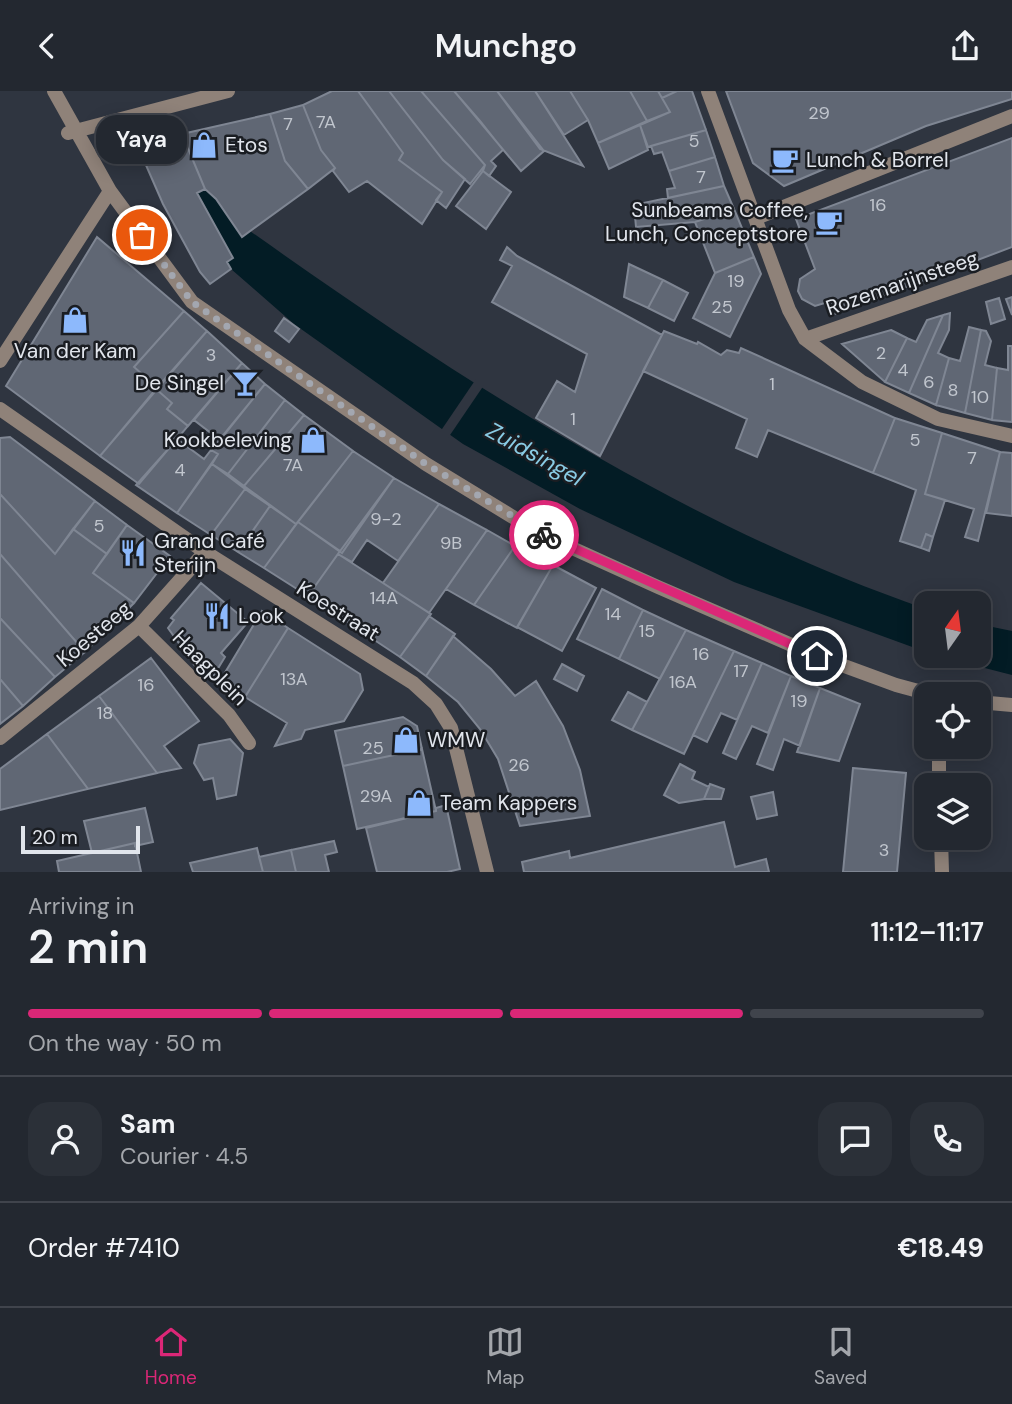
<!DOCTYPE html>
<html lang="en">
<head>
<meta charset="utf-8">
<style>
	:root { --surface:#232830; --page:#2b3038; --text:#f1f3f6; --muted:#a3a6ab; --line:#40444c; --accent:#db2777 }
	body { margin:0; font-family:"DM Sans",sans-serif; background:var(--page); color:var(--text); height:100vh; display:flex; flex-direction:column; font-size:26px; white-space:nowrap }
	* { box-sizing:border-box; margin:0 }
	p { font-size:23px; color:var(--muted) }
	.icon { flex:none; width:38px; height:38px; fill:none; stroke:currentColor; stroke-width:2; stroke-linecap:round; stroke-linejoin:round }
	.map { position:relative; height:781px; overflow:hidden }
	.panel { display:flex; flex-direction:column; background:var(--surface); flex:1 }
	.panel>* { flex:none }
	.needle { width:46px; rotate:14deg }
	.tools { position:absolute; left:914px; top:500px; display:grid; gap:14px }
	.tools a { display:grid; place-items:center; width:77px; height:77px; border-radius:14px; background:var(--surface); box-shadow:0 4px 18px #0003,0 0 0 2px var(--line); font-size:35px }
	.scale { position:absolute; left:21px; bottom:18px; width:119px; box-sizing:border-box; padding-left:7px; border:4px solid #e1e5ec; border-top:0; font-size:19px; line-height:24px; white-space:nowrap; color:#e1e5ec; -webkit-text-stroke:5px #1a1d22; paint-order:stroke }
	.pin { position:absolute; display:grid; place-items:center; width:60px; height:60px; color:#fff; margin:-30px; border:4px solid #fff; border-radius:50%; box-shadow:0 2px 7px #0007 }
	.courier { position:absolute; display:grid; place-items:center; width:70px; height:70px; margin:-35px; border:5px solid #db2777; border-radius:50%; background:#fff; color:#222; box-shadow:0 2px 9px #0007 }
	.bubble { position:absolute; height:49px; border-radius:21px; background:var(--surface); box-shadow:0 4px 18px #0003,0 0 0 2px var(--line); font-size:23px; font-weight:600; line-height:49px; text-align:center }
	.summary em { font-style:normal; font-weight:600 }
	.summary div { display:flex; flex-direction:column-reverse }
	.summary { display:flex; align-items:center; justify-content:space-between; height:119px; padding:0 28px }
	h1 { font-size:46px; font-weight:600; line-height:52px }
	.bar { display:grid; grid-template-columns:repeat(4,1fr); gap:10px 7px; align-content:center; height:84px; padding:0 28px }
	.bar i { height:9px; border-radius:5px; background:var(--line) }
	.bar .selected { background:var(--accent) }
	.bar p { grid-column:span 4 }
	.line { display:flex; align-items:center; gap:18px; padding:0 28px; border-top:2px solid var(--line) }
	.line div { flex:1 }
	.round { display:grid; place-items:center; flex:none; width:74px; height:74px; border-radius:21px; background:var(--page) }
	header { display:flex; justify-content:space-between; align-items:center; height:91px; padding:0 28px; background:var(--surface); font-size:32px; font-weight:600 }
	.tab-bar { display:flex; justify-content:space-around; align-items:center; height:98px; border-top:2px solid var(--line); background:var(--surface); font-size:19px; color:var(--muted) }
	.tab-bar a { display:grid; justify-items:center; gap:4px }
	.tab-bar .selected { color:var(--accent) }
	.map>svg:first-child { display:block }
	.water { fill:#031c25 }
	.pier { fill:#2f3540 }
	.building { fill:#606774; stroke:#7f8693; stroke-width:2 }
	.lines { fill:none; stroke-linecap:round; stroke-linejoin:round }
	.street { stroke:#8f8279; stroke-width:14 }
	.done { stroke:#a3a7b0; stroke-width:7; stroke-dasharray:0 12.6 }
	.route { stroke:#db2777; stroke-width:9 }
	.labels { text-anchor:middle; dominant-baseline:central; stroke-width:5; stroke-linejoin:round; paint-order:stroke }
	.number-label { font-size:18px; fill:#c1c6ce }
	.poi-label { font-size:21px; fill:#e1e5ec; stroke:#1a1d22; text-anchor:start }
	.street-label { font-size:21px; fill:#e1e5ec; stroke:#1a1d22 }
	.water-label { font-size:23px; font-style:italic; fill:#89cbe4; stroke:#1a1d22 }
</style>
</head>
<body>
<header><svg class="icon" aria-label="back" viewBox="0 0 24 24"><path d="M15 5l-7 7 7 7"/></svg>Munchgo<svg class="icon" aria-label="share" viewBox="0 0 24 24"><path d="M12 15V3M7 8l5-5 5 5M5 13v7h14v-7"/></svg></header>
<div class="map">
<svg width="1012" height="781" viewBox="0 0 1012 781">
	<rect width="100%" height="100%" fill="#2f3540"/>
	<!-- water -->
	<path class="water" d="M205,98L216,108L242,146L250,140C460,289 681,433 926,518V561L734,491L580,418L463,353L294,233L231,178L227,171L233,167L198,102Z
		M978,533L1012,540V584L938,565H978Z"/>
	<!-- pier -->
	<path class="pier" d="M476,288L484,294L448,347L440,341Z"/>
	<!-- building -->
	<path class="building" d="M332,0H358L403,62L399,69L442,101L422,133L367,90L349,101L333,80L335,77L321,59L303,14Z
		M358,0H389L443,69L465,88L446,117L436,109L442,101L399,69L403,62Z
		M389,0H421L485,74L470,93L443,69Z
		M421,0H454L480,30L503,59L491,70L496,75L489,85L483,80L485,74Z
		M454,0H497L544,60L521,80Z
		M497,0H535L583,75L540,58Z
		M535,0H570L588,29L564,44Z
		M570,0H630L647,30L598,52L588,29Z
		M630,0H658L670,21L647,30Z
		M658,0H677L662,7Z
		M677,0H692L706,39L648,56L640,34L670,21L662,7Z
		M726,0H1012V8L926,35L784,95L753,72Z
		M303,14L321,59L335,77L308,98L285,70L270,23Z
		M270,23L285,70L308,98L242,146L216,108L205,98L182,43Z
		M640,34L648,59L609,78L598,52Z
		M706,39L715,66L669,80L662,61L654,63L651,55Z
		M182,43L205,98L197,102L233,167L227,171L231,178L210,193L200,181L163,113L138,56Z
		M1012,47V156L832,224L828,211L815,215L802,208L798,200L800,188L815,178L796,128Z
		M715,66L724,95L668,107L667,98L675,97L669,80Z
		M483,80L511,101L486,138L456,115Z
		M724,95L734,118L695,131L636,136L634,114Z
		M734,118L754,166L715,182L695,131Z
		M97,146L184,220L134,276L158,297L100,365L6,295Z
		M507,156L517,165L662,244L600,365L536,327L557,290L575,301L587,263L492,211L512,175L500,169Z
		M754,166L761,183L730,246L693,227L715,182Z
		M629,173L663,189L648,217L624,206Z
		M663,189L688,202L674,230L648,217Z
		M1012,206V224L1006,208Z
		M999,207L1005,228L991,233L986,211Z
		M184,220L207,240L158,297L134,276Z
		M950,222L949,239L938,262L949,267L936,314L909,302L943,224Z
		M943,224L909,302L885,291L907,247L916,251L927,229Z
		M284,227L299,238L289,251L275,240Z
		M969,236L981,239L965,322L936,314L949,267L960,270Z
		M891,239L907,247L885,291L842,253Z
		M981,239L986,240L991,250L985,274L997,277L992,329L965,322Z
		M207,240L242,272L188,335L167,318L172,312L156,298Z
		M664,240L697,253L698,251L721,264L727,259L739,262L741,257L895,327L873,382L768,339L757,366L736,357L747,328L643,280Z
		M1008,255H1012V331L992,329L997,277L1008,279Z
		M242,272L265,293L220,349L194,329Z
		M265,293L285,309L228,383L212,373L218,363L211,359Z
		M156,298L172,312L167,318L188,335L139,393L100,365Z
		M285,309L304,324L244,395L228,383Z
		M304,324L353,360L296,433L244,395Z
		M895,327L942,342L925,403L945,409L933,446L926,443L921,457L900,450L916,399L873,382Z
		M942,342L1000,361L978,450L965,446L974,418L925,403Z
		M10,346L95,410L55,463L0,403V347Z
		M177,348L204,368L211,359L218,363L177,422L136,394Z
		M353,360L394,387L342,462L298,431Z
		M1000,361L1012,362V425L986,422Z
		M212,373L245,398L211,444L177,422Z
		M394,387L439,413L398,470L367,449L352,471L338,463Z
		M245,398L270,415L238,461L211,444Z
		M0,403L55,463L73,438L107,463L93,482L134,512L85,561L0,463Z
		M95,410L127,434L107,463L73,438Z
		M439,413L487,439L429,522L383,492Z
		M270,415L296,433L264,477L238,461Z
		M298,431L340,460L308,505L264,477Z
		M127,434L170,465L134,512L93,482Z
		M487,439L515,455L474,514L446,498Z
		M926,443L933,446L929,460L921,457Z
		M515,455L553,474L517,537L474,514Z
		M0,463L85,561L55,586L0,527Z
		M338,463L431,523L400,566L308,505Z
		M553,474L596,497L562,560L517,536Z
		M201,492L248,531L221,562L225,566L214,584L205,589L168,537L174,529L171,527Z
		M602,498L643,519L619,568L577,548Z
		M643,519L686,539L660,588L619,568Z
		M262,520L288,537L245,606L220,590Z
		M429,525L455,543L426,585L400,566Z
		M0,527L55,586L23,615L0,588Z
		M288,537L360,583L363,599L344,630L305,639L301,648L275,655L287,632L245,606Z
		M686,539L734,560L684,663L632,639Z
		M453,545L491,578L515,605L536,590L563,635L580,679L590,725L520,735L498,668L480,638L458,611L426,585Z
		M734,560L762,572L737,629L721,622L707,651L693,644Z
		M151,567L199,630L164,655L181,677L157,682L99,605Z
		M762,572L791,585L768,642L752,635L736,668L723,662Z
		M562,573L584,585L577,600L554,588Z
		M791,585L820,597L800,655L784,648L773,679L757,673Z
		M0,588L23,615L0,633Z
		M820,597L860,613L839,670L797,661Z
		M628,601L647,611L632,639L612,629Z
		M99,605L157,682L88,698L47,643Z
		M403,626L417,635L422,658L343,675L335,640Z
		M47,643L88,698L0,719V678Z
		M230,648L243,662L236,704L217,708L213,687L204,689L194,672L199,654Z
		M422,658L436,720L357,738L343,675Z
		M680,673L695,681L692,688L709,696L704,708L679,712L664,704Z
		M853,677L906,682L897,781H843Z
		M710,693L724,698L721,708H704Z
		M773,701L777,724L757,728L751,706Z
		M446,714L460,778L447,781H377L366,737L436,720V717Z
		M145,717L153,751L135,755V752L92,762L84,730Z
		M724,731L735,776L766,768L769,781H524L522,771L569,760L570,767Z
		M334,750L337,761L325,764L329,781H296L291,759Z
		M135,752L141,781H59L57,770Z
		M257,757L263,781H193L190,772Z
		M291,759L296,781H263L259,766Z"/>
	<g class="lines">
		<!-- street -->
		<path class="street" d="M54,0L110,100L192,211L426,373L539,442L658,496L817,565L896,594L933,604
			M708,0L789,219L805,248L862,291L938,328L1012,345
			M68,42L228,0
			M756,127L1012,25
			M805,248L1012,176
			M0,270L110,100
			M0,318L205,461L413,592L436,613L451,637L487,781
			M139,535L229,624L249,652
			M978,611L1012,614
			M0,647L139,535L205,461
			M939,656V695
			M941,747L942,781"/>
	</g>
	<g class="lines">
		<!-- done -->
		<path class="done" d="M142,144L192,211L426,373L544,444"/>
		<!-- route -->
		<path class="route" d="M544,444L817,565"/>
	</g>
	<!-- icons -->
	<defs>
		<symbol id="shop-bare" viewBox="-9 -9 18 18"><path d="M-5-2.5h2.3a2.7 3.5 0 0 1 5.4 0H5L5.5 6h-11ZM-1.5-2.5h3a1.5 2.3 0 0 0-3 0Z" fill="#8db9fc" stroke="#1a1d22" stroke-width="2.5" paint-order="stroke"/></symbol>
		<symbol id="cafe-bare" viewBox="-9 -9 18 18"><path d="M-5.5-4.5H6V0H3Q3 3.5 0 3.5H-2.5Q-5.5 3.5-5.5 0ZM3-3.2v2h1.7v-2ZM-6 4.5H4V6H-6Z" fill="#8db9fc" stroke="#1a1d22" stroke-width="2.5" paint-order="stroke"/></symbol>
		<symbol id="bar-bare" viewBox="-9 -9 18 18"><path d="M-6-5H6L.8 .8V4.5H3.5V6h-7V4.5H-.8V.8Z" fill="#8db9fc" stroke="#1a1d22" stroke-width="2.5" paint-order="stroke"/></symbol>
		<symbol id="restaurant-bare" viewBox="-9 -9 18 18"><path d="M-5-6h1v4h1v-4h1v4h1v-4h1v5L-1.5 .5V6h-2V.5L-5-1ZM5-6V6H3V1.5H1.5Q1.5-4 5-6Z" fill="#8db9fc" stroke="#1a1d22" stroke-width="2.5" paint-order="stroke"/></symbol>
	</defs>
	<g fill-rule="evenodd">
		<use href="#shop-bare" x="185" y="35" width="38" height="38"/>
		<use href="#cafe-bare" x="766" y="50" width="38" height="38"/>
		<use href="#cafe-bare" x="810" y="112" width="38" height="38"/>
		<use href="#shop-bare" x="56" y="210" width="38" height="38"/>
		<use href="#bar-bare" x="226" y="273" width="38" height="38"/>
		<use href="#shop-bare" x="294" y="330" width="38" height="38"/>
		<use href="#restaurant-bare" x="114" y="443" width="38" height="38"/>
		<use href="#restaurant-bare" x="198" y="506" width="38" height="38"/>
		<use href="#shop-bare" x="387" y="630" width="38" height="38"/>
		<use href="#shop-bare" x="400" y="693" width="38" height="38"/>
	</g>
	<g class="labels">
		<!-- number labels -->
		<g class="number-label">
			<text x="819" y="22">29</text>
			<text x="326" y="31">7A</text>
			<text x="288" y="33">7</text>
			<text x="694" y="50">5</text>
			<text x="701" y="86">7</text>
			<text x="878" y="114">16</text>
			<text x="736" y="190">19</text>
			<text x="722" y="216">25</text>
			<text x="881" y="262">2</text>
			<text x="211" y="264">3</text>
			<text x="903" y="279">4</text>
			<text x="929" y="291">6</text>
			<text x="772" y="293">1</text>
			<text x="953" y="299">8</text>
			<text x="980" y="306">10</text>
			<text x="573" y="328">1</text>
			<text x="915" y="349">5</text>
			<text x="972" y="367">7</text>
			<text x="293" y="374">7A</text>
			<text x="180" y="379">4</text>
			<text x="386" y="428">9-2</text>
			<text x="99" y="435">5</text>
			<text x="451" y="452">9B</text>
			<text x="384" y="507">14A</text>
			<text x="613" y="523">14</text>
			<text x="647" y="540">15</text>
			<text x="701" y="563">16</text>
			<text x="741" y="580">17</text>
			<text x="294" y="588">13A</text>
			<text x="683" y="591">16A</text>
			<text x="146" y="594">16</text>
			<text x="799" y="610">19</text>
			<text x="105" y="622">18</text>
			<text x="373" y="657">25</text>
			<text x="519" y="674">26</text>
			<text x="376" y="705">29A</text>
			<text x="884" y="759">3</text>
		</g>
		<!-- poi labels -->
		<g class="poi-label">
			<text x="225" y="54">Etos</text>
			<text x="806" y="69">Lunch &amp; Borrel</text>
			<text x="808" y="119" text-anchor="end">Sunbeams Coffee,<tspan x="808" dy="24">Lunch, Conceptstore</tspan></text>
			<text x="75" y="260" text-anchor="middle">Van der Kam</text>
			<text x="224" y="292" text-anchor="end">De Singel</text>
			<text x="292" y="349" text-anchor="end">Kookbeleving</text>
			<text x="154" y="450">Grand Café<tspan x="154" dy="24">Sterijn</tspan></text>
			<text x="238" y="525">Look</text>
			<text x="427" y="649">WMW</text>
			<text x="440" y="712">Team Kappers</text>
		</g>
		<!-- street labels -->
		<g class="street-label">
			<text transform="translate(902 192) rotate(-19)">Rozemarijnsteeg</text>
			<text transform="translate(338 520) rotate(32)">Koestraat</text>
			<text transform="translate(94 543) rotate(-40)">Koesteeg</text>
			<text transform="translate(210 577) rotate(45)">Haagplein</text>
		</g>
		<!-- water labels -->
		<g class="water-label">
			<text transform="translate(535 363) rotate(29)">Zuidsingel</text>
		</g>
	</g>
</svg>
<div class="tools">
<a><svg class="needle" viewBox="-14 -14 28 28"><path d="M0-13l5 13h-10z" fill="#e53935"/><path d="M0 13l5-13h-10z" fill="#a3a6ab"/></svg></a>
<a><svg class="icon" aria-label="locate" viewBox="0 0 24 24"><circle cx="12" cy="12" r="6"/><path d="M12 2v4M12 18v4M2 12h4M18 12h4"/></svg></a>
<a><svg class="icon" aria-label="layers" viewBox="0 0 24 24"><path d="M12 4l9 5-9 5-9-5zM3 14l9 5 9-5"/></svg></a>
</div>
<div class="scale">20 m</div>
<div class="pin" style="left:142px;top:144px;background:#ea580c"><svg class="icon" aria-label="bag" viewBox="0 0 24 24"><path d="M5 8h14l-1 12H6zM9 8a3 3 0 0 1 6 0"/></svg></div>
<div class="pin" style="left:817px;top:565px;background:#1f2937"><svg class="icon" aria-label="home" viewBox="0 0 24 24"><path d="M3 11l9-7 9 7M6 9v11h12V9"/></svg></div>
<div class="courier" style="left:544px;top:444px"><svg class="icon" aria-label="bike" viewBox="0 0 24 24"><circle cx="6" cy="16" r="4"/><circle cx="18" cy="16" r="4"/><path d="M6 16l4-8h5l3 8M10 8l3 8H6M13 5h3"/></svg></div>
<div class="bubble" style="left:96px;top:24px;width:91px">Yaya</div>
</div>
<section class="panel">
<div class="summary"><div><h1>2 min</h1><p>Arriving in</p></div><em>11:12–11:17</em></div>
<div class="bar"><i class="selected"></i><i class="selected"></i><i class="selected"></i><i></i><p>On the way · 50 m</p></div>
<div class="line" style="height:126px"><a class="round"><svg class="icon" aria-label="person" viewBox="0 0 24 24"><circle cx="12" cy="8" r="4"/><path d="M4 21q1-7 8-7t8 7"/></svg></a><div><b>Sam</b><p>Courier · 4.5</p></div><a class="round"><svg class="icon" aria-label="chat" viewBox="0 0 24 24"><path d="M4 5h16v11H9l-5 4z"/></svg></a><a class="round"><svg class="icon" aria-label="phone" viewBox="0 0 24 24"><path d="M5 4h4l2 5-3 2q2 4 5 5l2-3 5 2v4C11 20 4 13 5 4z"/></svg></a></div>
<div class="line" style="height:91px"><div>Order #7410</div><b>€18.49</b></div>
</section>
<nav class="tab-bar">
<a class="selected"><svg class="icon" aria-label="home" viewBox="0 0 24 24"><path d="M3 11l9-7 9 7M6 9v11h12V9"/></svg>Home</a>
<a><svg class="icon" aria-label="map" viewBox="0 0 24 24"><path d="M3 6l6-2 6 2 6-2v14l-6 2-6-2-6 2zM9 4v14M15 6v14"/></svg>Map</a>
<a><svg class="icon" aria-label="saved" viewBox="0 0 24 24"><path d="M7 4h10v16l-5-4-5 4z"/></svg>Saved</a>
</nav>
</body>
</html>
